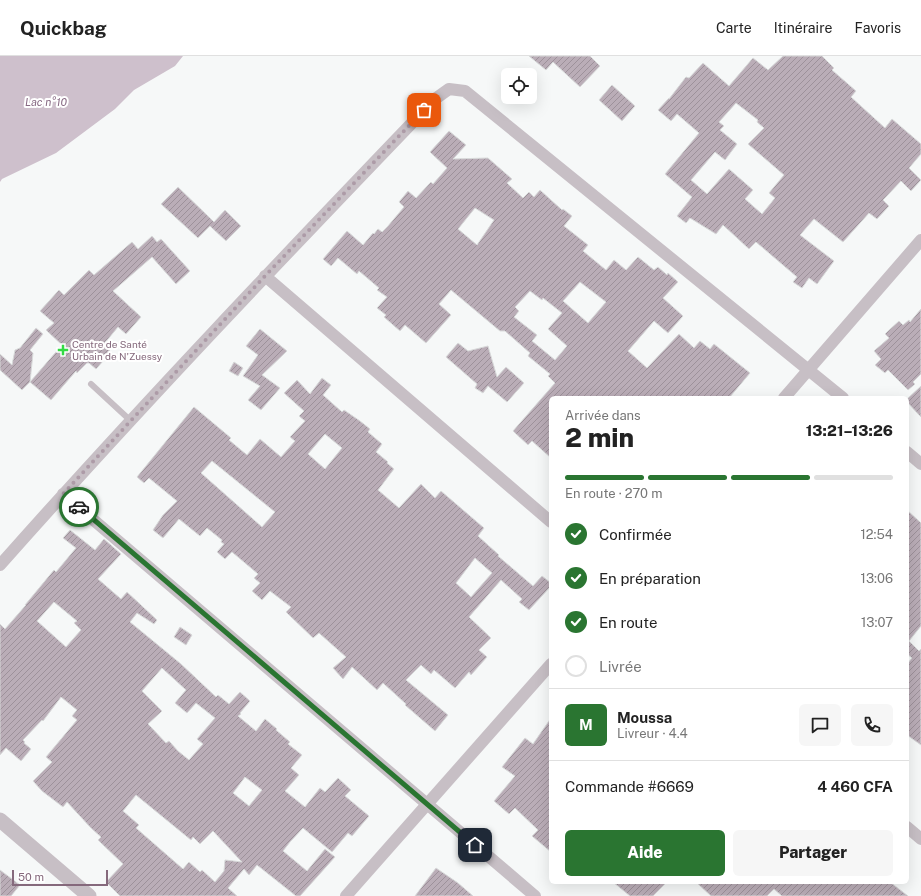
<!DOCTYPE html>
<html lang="fr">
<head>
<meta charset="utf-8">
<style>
	:root { --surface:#fff; --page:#f6f6f6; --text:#222; --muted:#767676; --line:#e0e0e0; --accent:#2a7531 }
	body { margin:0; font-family:"Public Sans",sans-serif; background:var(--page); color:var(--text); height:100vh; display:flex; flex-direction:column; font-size:15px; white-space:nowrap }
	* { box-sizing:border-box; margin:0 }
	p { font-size:13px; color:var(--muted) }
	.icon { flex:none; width:22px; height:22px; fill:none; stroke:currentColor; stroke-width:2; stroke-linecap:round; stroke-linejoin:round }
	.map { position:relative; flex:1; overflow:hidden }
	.panel { position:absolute; left:549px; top:340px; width:360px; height:488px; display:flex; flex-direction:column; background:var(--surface); border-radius:6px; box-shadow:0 4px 16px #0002 }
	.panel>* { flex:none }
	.controls { position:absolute; left:501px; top:12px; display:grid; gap:8px }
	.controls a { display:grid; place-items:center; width:36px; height:36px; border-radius:6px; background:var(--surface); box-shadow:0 4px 16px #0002; font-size:20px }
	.scale { position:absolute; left:12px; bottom:10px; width:96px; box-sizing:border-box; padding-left:4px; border:2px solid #85697c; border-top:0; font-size:11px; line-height:14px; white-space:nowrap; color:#85697c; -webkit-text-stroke:3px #fff; paint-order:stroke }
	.pin { position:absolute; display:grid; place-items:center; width:34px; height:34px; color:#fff; margin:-17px; border-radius:8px; box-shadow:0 2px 6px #0006 }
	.courier { position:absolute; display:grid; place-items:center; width:40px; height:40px; margin:-20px; border:3px solid #2a7531; border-radius:50%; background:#fff; color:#222; box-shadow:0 1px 5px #0007 }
	.headline em { font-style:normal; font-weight:800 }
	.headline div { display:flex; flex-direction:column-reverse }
	.headline { display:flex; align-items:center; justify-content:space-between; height:68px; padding:0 16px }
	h1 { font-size:26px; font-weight:800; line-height:30px }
	.bar { display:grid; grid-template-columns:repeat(4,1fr); gap:6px 4px; align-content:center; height:48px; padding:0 16px }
	.bar i { height:5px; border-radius:3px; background:var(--line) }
	.bar .current { background:var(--accent) }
	.bar p { grid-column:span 4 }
	.line { display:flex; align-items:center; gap:10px; padding:0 16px; border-top:1px solid var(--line) }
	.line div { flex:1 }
	.round { display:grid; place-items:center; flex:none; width:42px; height:42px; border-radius:6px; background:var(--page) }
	ol { padding:0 16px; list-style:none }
	li { display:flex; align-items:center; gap:12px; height:44px }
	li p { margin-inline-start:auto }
	li .icon { padding:4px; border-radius:50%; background:var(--accent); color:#fff; stroke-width:4 }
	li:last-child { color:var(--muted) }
	li i { width:22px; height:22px; border:2px solid var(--line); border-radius:50% }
	.cta { display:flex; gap:8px; margin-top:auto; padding:8px 16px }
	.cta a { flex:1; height:46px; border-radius:6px; background:var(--accent); color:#fff; font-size:16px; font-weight:800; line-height:46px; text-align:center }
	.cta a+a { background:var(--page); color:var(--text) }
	header { display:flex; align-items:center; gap:24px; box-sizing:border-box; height:56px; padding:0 20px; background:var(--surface); border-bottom:1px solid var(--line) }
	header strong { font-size:19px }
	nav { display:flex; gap:22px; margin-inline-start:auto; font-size:14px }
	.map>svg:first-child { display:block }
	.water { fill:#cec0cc }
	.building { fill:url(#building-hatch); stroke:#d8dada; fill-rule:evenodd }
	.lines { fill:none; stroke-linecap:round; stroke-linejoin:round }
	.service { stroke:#c7bfc5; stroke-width:6 }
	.minor { stroke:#c7bfc5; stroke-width:12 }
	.tertiary { stroke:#c7bfc5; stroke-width:15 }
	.done { stroke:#ad9ba7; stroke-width:4; stroke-dasharray:0 7.2 }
	.route { stroke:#2a7531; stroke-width:5 }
	.poi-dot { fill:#33da44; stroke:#fff; stroke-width:1.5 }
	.labels { text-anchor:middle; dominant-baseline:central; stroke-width:4; stroke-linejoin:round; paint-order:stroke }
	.poi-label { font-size:10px; fill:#85697c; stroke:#fff; text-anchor:start }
	.water-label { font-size:11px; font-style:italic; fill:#876983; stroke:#fff }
</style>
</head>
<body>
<header>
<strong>Quickbag</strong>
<nav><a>Carte</a><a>Itinéraire</a><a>Favoris</a></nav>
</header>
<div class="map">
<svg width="921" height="840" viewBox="0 0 921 840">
	<defs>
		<pattern id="building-hatch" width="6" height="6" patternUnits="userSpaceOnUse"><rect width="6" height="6" fill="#baadb7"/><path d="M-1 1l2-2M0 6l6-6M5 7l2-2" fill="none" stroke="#9d919a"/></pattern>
	</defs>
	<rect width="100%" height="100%" fill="#f6f8f8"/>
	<!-- water -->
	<path class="water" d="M0,0H183L175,10L134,34L115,53L56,97L2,123L0,126Z"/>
	<!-- building -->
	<path class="building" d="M529,0H590L600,10L580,31L553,6L546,14Z
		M783,0H822L834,12L832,14L856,35L851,41L885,72L892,63L921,88V98L909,112L921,124L911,135L901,125L883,144L889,150L877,163L869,157L843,186L814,163L800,179L834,205L817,228L809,222L802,232L793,226L797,221L756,186L749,193L723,169L716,178L690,162L686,167L677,160L692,141L665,118L699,77L677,58L671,65L658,54L669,42V43L686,21L689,22L703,7L729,30L753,2L768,14ZM736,47L758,64L757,66L764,72L748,88L784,119L769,137L775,142L762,158L745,143L753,134L729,113L707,138L691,124L715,96L725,104L737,88L720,74L724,70L719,66Z
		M612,29L635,50L622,65L599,44Z
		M449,75L466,89L453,103L488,102L512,123L507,127L523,142L529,136L534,141L540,134L562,154L563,153L572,160L564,170L588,189L583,195L606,214L614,204L626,214L638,201L654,214L658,211L667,219L668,217L678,226L663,242L683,260L668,277L654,265L628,295L647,312L679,278L694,292L700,285L710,293L714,288L750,317L729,342H551V402L532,385L528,389L513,375L555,327L548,320L550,318L528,300L530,297L505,275H500L451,234L439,248L451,259L426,287L405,269L400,275L384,261L386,259L377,252L387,241L377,234L379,232L359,215L357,218L338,202L331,210L323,203L347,175L363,189L373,177L374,178L378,173L382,176L388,170L404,151L399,146L408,135L416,142L431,126L433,128L447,112L430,96ZM475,152L494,164L477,189L458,173ZM580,226L606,246L588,267L563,245ZM530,235L542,244L543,242L562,257L548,273L567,290L555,304L532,285L537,279L514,261L519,255L515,251Z
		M178,131L214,166L225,154L241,170L226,185L210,170L198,182L161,148Z
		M152,180L157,186L161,183L190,215L176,228L152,201L113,235L141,261L126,278L118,271L103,289L111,296L96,313L89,307H87L77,317L76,315L51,344L30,326L62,289L46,274L54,267L40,255L59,234L64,239L89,214L94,219L132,186L138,193Z
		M921,253V318L913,326L915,328L908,334L888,314L885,317L875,309L881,303L874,295L889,282L885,278L887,276L899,265L903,269L909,264L910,266Z
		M36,272L43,278L30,294L33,297L30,326L22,334L0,314V298L12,309L15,294L20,292Z
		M260,273L287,295L262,319L280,332L261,354L248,344L260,330L243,320L258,299L246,290Z
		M458,287L468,295L488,290L497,321L506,311L524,327L507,346L488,330L483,337L475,332L477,328L446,301Z
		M234,306L243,312L238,320L229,315Z
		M322,322L331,329L323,339L342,356L344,354L360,365L370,373L368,376L382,388L376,396L388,406L387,407L394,413L378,434L399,452L421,428L435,442L441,435L484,472L478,480L499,499L498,500L533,530L542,520L551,527V530L529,554L519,546L522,543L501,524L469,561L491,582L479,594L487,601L471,619L469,616L455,632L434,614L431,618L421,609L406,624L448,659L435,675L405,649L406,648L383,627L377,634L352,611L343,623L333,612L346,601L319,577L313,582L286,556L291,551L270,535L262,544L252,535L260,527L254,522L258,518L232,496L225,503L217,496L224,488L221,486L222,484L207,472L200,480L179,463L163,482L153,474L163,459L177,445L149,422L144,427L137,421L194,351L231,382L229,384L247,399L260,383L281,401L295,385L290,381L305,365L299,360L304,355L284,337L297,324L310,338ZM325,378L342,392L325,413L308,398ZM212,405L275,456L262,471L201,417ZM475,502L492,517L471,541L456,527Z
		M921,330V361L907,346V343Z
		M907,454L921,467V570L909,585L919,595L921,593V689L907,679V608L912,602L907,598Z
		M70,474L95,494L104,483L121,498L98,523L121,543L127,536L157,564L154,568L137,557L130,566L181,608L216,641L218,639L229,648L240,636L250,645L240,657L241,658L238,660L256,675L265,663L277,673L276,674L290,686L288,688L302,699L291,712L299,719L285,735L305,751L320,732L325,736L338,722L351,734L345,740L369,760L352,780L348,777L332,796L303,772L290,786L283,795L307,815L325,793L335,801L300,840H296L257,809L249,819L244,813L228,832L237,840H120L106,826L123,808L98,784L101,781L91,772L67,746L63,751L42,735L33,725L52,706L46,701L77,664L72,660L77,654L61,641L43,665L42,664L23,684L25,686L24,687L31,693L21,705L6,692L0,699V568L5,573L26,549H25L54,514L56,516L76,492L63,482ZM54,546L77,565L74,567L81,574L66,591L37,565ZM162,612L186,634L175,647L187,657L196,647L215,662L197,683L203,688L189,704L178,695L169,685L166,687L148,668L162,655L142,635ZM245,721L262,734L249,750L233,737ZM136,739L191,784L193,781L200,788L213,775L242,806L225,804L224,815L215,826L202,814L200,816L189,806L183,813L136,772L139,769L123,755Z
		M180,571L192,579L186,589L174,581Z
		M551,662V796L532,780L538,774L515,752L509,758L494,745L515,720L502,711L525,682L533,688Z
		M436,812L458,827L473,840H415Z
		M0,814L20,829L11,840H0Z
		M613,826H667L653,840H630Z
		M696,826H890L908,840H782L774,833L767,840H711Z"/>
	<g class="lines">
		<!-- service -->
		<path class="service" d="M91,328L131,365"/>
		<!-- minor -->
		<path class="minor" d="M265,220L551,466
			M784,342L921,184
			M907,396L921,408
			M63,438L535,840
			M0,509C141,350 288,196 435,43L449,33L465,35L843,342
			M907,771L921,783
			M346,840L551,608"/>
		<!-- tertiary -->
		<path class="tertiary" d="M0,764L89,840"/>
	</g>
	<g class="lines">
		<!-- done -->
		<path class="done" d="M79,451L63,438L265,220L424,54"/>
		<!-- route -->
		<path class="route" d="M79,451L475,789"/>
	</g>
	<!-- markers -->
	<path class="poi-dot" d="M61 288h4v4h4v4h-4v4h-4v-4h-4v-4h4z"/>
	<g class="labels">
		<!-- poi labels -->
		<g class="poi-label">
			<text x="72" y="288">Centre de Santé<tspan x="72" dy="12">Urbain de N'Zuessy</tspan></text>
		</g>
		<!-- water labels -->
		<g class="water-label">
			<text x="46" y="46">Lac n°10</text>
		</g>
	</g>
</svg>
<div class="controls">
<a><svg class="icon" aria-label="locate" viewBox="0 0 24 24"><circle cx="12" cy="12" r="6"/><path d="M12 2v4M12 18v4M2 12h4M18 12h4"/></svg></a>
</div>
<div class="scale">50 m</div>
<div class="pin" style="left:424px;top:54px;background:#ea580c"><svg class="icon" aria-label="bag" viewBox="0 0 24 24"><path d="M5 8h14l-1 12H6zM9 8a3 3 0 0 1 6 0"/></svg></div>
<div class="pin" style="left:475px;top:789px;background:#1f2937"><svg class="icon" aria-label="home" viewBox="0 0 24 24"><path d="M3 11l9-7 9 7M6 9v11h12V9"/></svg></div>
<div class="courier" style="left:79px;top:451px"><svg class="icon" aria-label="car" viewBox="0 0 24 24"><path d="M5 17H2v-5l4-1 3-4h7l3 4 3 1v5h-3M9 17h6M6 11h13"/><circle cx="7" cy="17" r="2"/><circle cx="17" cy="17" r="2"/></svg></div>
<section class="panel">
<div class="headline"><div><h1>2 min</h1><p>Arrivée dans</p></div><em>13:21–13:26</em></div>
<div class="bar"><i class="current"></i><i class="current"></i><i class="current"></i><i></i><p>En route · 270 m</p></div>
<ol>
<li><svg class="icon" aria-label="check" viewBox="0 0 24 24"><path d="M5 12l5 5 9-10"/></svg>Confirmée<p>12:54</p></li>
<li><svg class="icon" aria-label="check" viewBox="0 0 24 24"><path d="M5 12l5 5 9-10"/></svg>En préparation<p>13:06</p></li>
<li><svg class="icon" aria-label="check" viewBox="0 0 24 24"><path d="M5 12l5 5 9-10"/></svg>En route<p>13:07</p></li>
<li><i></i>Livrée</li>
</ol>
<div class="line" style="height:72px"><b class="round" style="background:var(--accent);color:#fff">M</b><div><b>Moussa</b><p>Livreur · 4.4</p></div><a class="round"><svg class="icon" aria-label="chat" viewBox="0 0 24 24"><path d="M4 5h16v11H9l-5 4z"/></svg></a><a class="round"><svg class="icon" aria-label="phone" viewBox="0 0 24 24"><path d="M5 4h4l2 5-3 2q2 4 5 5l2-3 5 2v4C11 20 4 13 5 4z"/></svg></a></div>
<div class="line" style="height:52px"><div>Commande #6669</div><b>4 460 CFA</b></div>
<div class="cta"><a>Aide</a><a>Partager</a></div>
</section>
</div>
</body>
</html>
